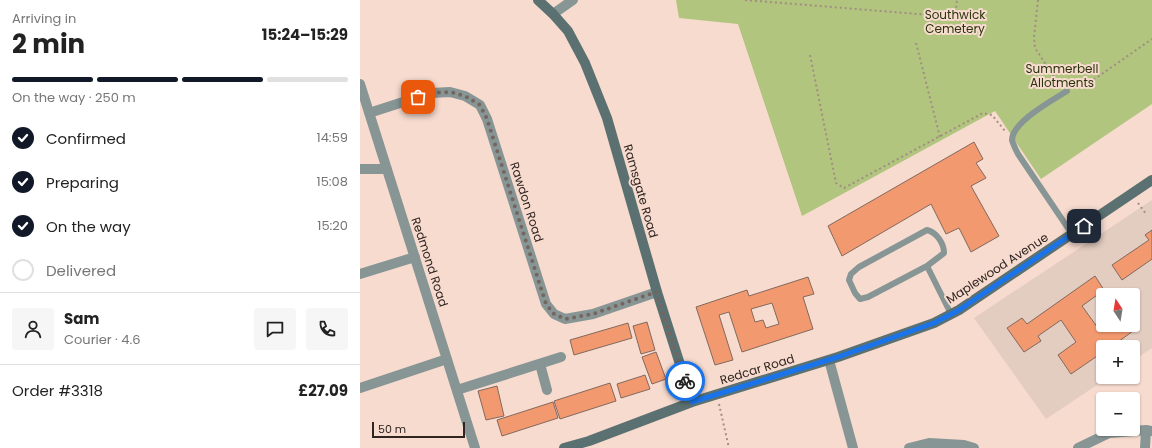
<!DOCTYPE html>
<html lang="en">
<head>
<meta charset="utf-8">
<style>
	:root { --surface:#fff; --page:#f6f6f6; --text:#222; --muted:#767676; --line:#e0e0e0; --accent:#111827 }
	body { margin:0; font-family:Poppins,sans-serif; background:var(--page); color:var(--text); height:100vh; display:flex; flex-direction:column; font-size:15px; white-space:nowrap }
	* { box-sizing:border-box; margin:0 }
	p { font-size:13px; color:var(--muted) }
	.icon { flex:none; width:22px; height:22px; fill:none; stroke:currentColor; stroke-width:2; stroke-linecap:round; stroke-linejoin:round }
	.map { position:relative; flex:1; overflow:hidden }
	.side { display:flex; flex-direction:column; background:var(--surface); width:360px }
	.side>* { flex:none }
	.needle { width:26px; rotate:348deg }
	.fabs { position:absolute; left:736px; top:288px; display:grid; gap:8px }
	.fabs a { display:grid; place-items:center; width:44px; height:44px; border-radius:4px; background:var(--surface); box-shadow:0 1px 3px #0004; font-size:20px }
	.scale { position:absolute; left:12px; bottom:10px; width:93px; box-sizing:border-box; padding-left:4px; border:2px solid #302521; border-top:0; font-size:11px; line-height:14px; white-space:nowrap; color:#302521; -webkit-text-stroke:3px #f7dbcf; paint-order:stroke }
	.pin { position:absolute; display:grid; place-items:center; width:34px; height:34px; color:#fff; margin:-17px; border-radius:8px; box-shadow:0 2px 6px #0006 }
	.courier { position:absolute; display:grid; place-items:center; width:40px; height:40px; margin:-20px; border:3px solid #1a73e8; border-radius:50%; background:#fff; color:#222; box-shadow:0 1px 5px #0007 }
	.head em { font-style:normal; font-weight:700 }
	.head div { display:flex; flex-direction:column-reverse }
	.head { display:flex; align-items:center; justify-content:space-between; height:68px; padding:0 12px }
	h1 { font-size:26px; font-weight:700; line-height:30px }
	.bar { display:grid; grid-template-columns:repeat(4,1fr); gap:6px 4px; align-content:center; height:48px; padding:0 12px }
	.bar i { height:5px; border-radius:3px; background:var(--line) }
	.bar .active { background:var(--accent) }
	.bar p { grid-column:span 4 }
	.line { display:flex; align-items:center; gap:10px; padding:0 12px; border-top:1px solid var(--line) }
	.line div { flex:1 }
	.round { display:grid; place-items:center; flex:none; width:42px; height:42px; border-radius:4px; background:var(--page) }
	ol { padding:0 12px; list-style:none }
	li { display:flex; align-items:center; gap:12px; height:44px }
	li p { margin-inline-start:auto }
	li .icon { padding:4px; border-radius:50%; background:var(--accent); color:#fff; stroke-width:4 }
	li:last-child { color:var(--muted) }
	li i { width:22px; height:22px; border:2px solid var(--line); border-radius:50% }
	main { display:flex; flex:1; min-height:0 }
	.map>svg:first-child { display:block }
	.education { fill:#e3ccc0; fill-rule:evenodd }
	.green { fill:#b1c57e }
	.building { fill:#f3996f; stroke:#82695e; fill-rule:evenodd }
	.lines { fill:none; stroke-linecap:round; stroke-linejoin:round }
	.path { stroke:#a28d84; stroke-width:2; stroke-dasharray:2 3; stroke-linecap:butt }
	.lane { stroke:#879595; stroke-width:6 }
	.street { stroke:#879595; stroke-width:10 }
	.secondary { stroke:#5b7070; stroke-width:10 }
	.done { stroke:#76655e; stroke-width:4; stroke-dasharray:0 7.2 }
	.route { stroke:#1a73e8; stroke-width:5 }
	.labels { text-anchor:middle; dominant-baseline:central; stroke-width:4; stroke-linejoin:round; paint-order:stroke }
	.park-label { font-size:12px; fill:#2b350d; stroke:#f7dbcf }
	.street-label { font-size:12px; fill:#302521; stroke:#f7dbcf }
</style>
</head>
<body>
<main>
<section class="side">
<div class="head"><div><h1>2 min</h1><p>Arriving in</p></div><em>15:24–15:29</em></div>
<div class="bar"><i class="active"></i><i class="active"></i><i class="active"></i><i></i><p>On the way · 250 m</p></div>
<ol>
<li><svg class="icon" aria-label="check" viewBox="0 0 24 24"><path d="M5 12l5 5 9-10"/></svg>Confirmed<p>14:59</p></li>
<li><svg class="icon" aria-label="check" viewBox="0 0 24 24"><path d="M5 12l5 5 9-10"/></svg>Preparing<p>15:08</p></li>
<li><svg class="icon" aria-label="check" viewBox="0 0 24 24"><path d="M5 12l5 5 9-10"/></svg>On the way<p>15:20</p></li>
<li><i></i>Delivered</li>
</ol>
<div class="line" style="height:72px"><a class="round"><svg class="icon" aria-label="person" viewBox="0 0 24 24"><circle cx="12" cy="8" r="4"/><path d="M4 21q1-7 8-7t8 7"/></svg></a><div><b>Sam</b><p>Courier · 4.6</p></div><a class="round"><svg class="icon" aria-label="chat" viewBox="0 0 24 24"><path d="M4 5h16v11H9l-5 4z"/></svg></a><a class="round"><svg class="icon" aria-label="phone" viewBox="0 0 24 24"><path d="M5 4h4l2 5-3 2q2 4 5 5l2-3 5 2v4C11 20 4 13 5 4z"/></svg></a></div>
<div class="line" style="height:52px"><div>Order #3318</div><b>£27.09</b></div>
</section>
<div class="map">
<svg width="792" height="448" viewBox="0 0 792 448">
	<rect width="100%" height="100%" fill="#f7dbcf"/>
	<!-- education -->
	<path class="education" d="M792,200V348L773,361V347H743V377H749L686,419L614,318ZM743,295H773V325H743Z"/>
	<!-- green -->
	<path class="green" d="M316,0H792V104L681,179L635,111L442,216L378,24L319,18Z"/>
	<!-- building -->
	<path class="building" d="M614,142L623,159L616,163L626,178L611,186L639,236L611,252L599,228L586,234L571,204L482,256L468,226Z
		M792,230V259L762,280L752,265L789,240L785,235Z
		M735,276L744,290L722,306L738,328L743,325H769L773,331L751,347H743V352L711,374L698,355L716,342L701,320L678,336L681,341L664,352L647,328L662,318L667,324Z
		M448,277L454,294L443,297L453,329L382,352L369,312L359,315L373,360L355,365L336,307L387,290L389,296ZM412,303L419,324L406,328L403,320L395,322L391,309Z
		M287,322L295,350L281,354L273,326Z
		M268,323L272,338L214,355L210,340Z
		M296,352L306,379L292,384L282,357Z
		M285,375L290,389L261,398L257,384Z
		M250,383L256,401L200,419L194,401Z
		M137,386L144,416L126,420L118,391Z
		M193,402L198,418L142,436L137,420Z"/>
	<g class="lines">
		<!-- path -->
		<path class="path" d="M385,0L595,17L597,0
			M678,0L674,37L675,48L699,84
			M556,43L580,137
			M450,55L476,183L484,188L623,113L632,115L645,131
			M715,87L736,78L792,39
			M778,203L786,214
			M359,404L369,448"/>
		<!-- lane -->
		<path class="lane" d="M707,91C693,100 652,122 652,140C653,144 656,150 658,154L712,234
			M567,266L584,253C584,243 576,232 567,230L499,267L491,274L489,280L495,293L500,299L508,297L567,266L591,314"/>
		<!-- street -->
		<path class="street" d="M193,14L213,0
			M0,84L115,448
			M9,113L71,93L90,92L105,96L120,105L127,119L186,304L194,314L205,319L233,314L297,292
			M0,169H27
			M0,274L55,257
			M469,360L493,448
			M180,364L187,390
			M0,388L87,359
			M97,390L201,357
			M549,448L569,443L604,445L614,448
			M718,448L749,433L786,430L792,431
			M785,448L786,430"/>
		<!-- secondary -->
		<path class="secondary" d="M178,0L193,14L208,31L225,63L247,118L297,292L332,402
			M204,448L229,441L332,402L478,357L574,323L599,310L792,180"/>
	</g>
	<g class="lines">
		<!-- done -->
		<path class="done" d="M58,97L71,93L90,92L105,96L120,105L127,119L186,304L194,314L205,319L233,314L296,292L325,381"/>
		<!-- route -->
		<path class="route" d="M325,381L332,402L478,357L574,323L599,310L724,226"/>
	</g>
	<g class="labels">
		<!-- park labels -->
		<g class="park-label">
			<text x="595" y="14">Southwick<tspan x="595" dy="14">Cemetery</tspan></text>
			<text x="702" y="68">Summerbell<tspan x="702" dy="14">Allotments</tspan></text>
		</g>
		<!-- street labels -->
		<g class="street-label">
			<text transform="translate(281 191) rotate(74)">Ramsgate Road</text>
			<text transform="translate(167 202) rotate(72)">Rawdon Road</text>
			<text transform="translate(70 262) rotate(72)">Redmond Road</text>
			<text transform="translate(637 268) rotate(-33)">Maplewood Avenue</text>
			<text transform="translate(397 369) rotate(-17)">Redcar Road</text>
		</g>
	</g>
</svg>
<div class="fabs">
<a><svg class="needle" viewBox="-14 -14 28 28"><path d="M0-13l5 13h-10z" fill="#e53935"/><path d="M0 13l5-13h-10z" fill="#767676"/></svg></a>
<a>+</a>
<a>−</a>
</div>
<div class="scale">50 m</div>
<div class="pin" style="left:58px;top:97px;background:#ea580c"><svg class="icon" aria-label="bag" viewBox="0 0 24 24"><path d="M5 8h14l-1 12H6zM9 8a3 3 0 0 1 6 0"/></svg></div>
<div class="pin" style="left:724px;top:226px;background:#1f2937"><svg class="icon" aria-label="home" viewBox="0 0 24 24"><path d="M3 11l9-7 9 7M6 9v11h12V9"/></svg></div>
<div class="courier" style="left:325px;top:381px"><svg class="icon" aria-label="bike" viewBox="0 0 24 24"><circle cx="6" cy="16" r="4"/><circle cx="18" cy="16" r="4"/><path d="M6 16l4-8h5l3 8M10 8l3 8H6M13 5h3"/></svg></div>
</div>
</main>
</body>
</html>
